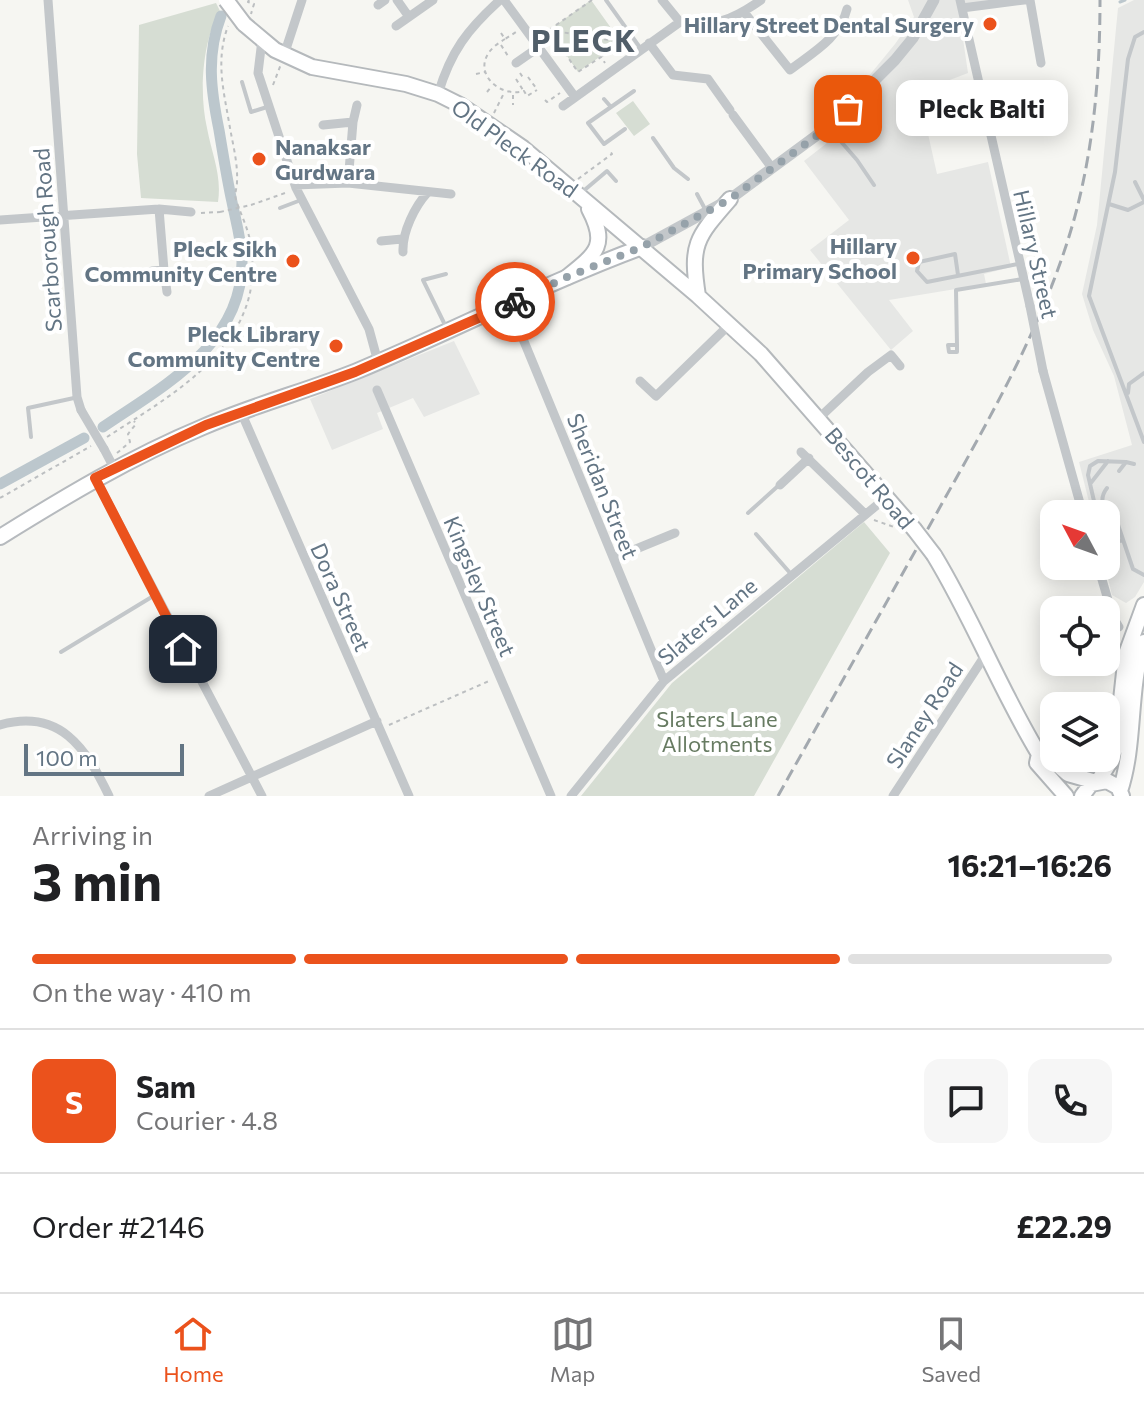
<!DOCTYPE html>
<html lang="en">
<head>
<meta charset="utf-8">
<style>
	:root { --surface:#fff; --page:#f6f6f6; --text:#202124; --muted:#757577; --line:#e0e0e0; --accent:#eb521c }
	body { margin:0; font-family:Commissioner,sans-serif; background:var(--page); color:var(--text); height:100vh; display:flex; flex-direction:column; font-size:30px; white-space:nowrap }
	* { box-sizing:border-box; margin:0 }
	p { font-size:26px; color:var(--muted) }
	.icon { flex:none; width:44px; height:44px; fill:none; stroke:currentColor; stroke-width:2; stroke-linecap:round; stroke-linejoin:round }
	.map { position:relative; height:796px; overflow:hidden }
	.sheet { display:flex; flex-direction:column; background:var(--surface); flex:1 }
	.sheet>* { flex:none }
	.needle { width:52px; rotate:311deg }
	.buttons { position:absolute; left:1040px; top:500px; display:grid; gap:16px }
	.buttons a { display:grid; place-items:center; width:80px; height:80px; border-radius:16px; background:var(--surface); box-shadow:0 4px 20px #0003; font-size:40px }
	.scale { position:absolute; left:24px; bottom:20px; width:160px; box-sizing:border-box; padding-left:8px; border:4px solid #637584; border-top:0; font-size:22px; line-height:28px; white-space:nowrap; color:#637584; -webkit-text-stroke:6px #fff; paint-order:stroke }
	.pin { position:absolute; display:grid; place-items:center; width:68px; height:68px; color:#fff; margin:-34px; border-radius:16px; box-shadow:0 4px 12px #0006 }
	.courier { position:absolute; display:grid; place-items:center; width:80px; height:80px; margin:-40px; border:6px solid #eb521c; border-radius:50%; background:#fff; color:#222; box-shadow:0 2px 10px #0007 }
	.bubble { position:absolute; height:56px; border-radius:16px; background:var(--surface); box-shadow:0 4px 20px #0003; font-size:26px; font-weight:700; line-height:56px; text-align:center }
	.summary em { font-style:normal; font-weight:700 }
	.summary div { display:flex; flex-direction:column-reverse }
	.summary { display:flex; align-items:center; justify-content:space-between; height:136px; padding:0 32px }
	h1 { font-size:52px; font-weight:700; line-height:60px }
	.bar { display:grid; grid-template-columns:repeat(4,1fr); gap:12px 8px; align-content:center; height:96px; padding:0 32px }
	.bar i { height:10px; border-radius:6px; background:var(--line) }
	.bar .on { background:var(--accent) }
	.bar p { grid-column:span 4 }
	.line { display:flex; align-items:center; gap:20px; padding:0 32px; border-top:2px solid var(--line) }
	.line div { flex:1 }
	.round { display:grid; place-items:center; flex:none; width:84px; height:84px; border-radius:16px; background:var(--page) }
	.menu { display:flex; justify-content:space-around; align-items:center; height:112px; border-top:2px solid var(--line); background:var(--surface); font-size:22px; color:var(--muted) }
	.menu a { display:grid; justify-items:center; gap:4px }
	.menu .on { color:var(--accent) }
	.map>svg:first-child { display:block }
	.built { fill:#e6e7e5 }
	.green { fill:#d6ddd3 }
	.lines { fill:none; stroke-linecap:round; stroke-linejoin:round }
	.stream { stroke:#bcc7cd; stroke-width:3 }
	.canal { stroke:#bcc7cd; stroke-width:11 }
	.primary-casing { stroke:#b6babe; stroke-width:18 }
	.trunk-casing { stroke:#b5b9bc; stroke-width:18 }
	.path { stroke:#bcbfc1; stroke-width:2; stroke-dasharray:4 4; stroke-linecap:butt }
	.service { stroke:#c3c7ca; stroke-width:4 }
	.minor { stroke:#c3c7ca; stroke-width:9 }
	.tertiary { stroke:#c3c7ca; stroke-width:11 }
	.primary { stroke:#fff; stroke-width:14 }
	.trunk { stroke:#fff; stroke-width:14 }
	.rail { stroke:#a3a9af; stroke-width:3; stroke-dasharray:12 6; stroke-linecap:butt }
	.trunk-bridge-casing { stroke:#b5b9bc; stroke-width:18; stroke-linecap:butt }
	.path-bridge { stroke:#bcbfc1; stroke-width:2; stroke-dasharray:4 4; stroke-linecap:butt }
	.minor-bridge { stroke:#c3c7ca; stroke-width:9 }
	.trunk-bridge { stroke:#fff; stroke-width:14 }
	.done { stroke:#96a2aa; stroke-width:8; stroke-dasharray:0 14.4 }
	.route { stroke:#eb521c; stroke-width:10 }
	.poi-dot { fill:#eb521c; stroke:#fff; stroke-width:3 }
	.labels { text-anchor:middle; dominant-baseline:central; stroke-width:8; stroke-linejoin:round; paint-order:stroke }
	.poi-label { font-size:22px; font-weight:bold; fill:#637584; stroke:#fff; text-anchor:end }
	.street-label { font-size:22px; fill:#637584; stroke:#fff }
	.park-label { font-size:22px; fill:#677b62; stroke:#fff }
	.district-label { font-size:30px; font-weight:bold; letter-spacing:2px; fill:#515e69; stroke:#fff }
</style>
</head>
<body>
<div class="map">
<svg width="1144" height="796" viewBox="0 0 1144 796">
	<rect width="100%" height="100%" fill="#f6f6f2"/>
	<!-- built -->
	<path class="built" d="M908,0H996L958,5L968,73L929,88L920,98L937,174L988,162L1011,267L984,274L986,284L889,300L913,331L891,350L810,250L849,220L804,161L845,129L831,108L864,82L895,44L914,17Z
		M1134,0H1144V582L1135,597L1126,603L1112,595L1105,566L1106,514H1092L1079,462L1132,445L1114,376L1093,330L1082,294L1097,225L1118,8Z
		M454,341L480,394L424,417L413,398L377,413L383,429L332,450L310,399Z"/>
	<!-- green -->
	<path class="green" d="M591,0L621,42L578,72L549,30Z
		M216,3L220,11C202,41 199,94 207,128C212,155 222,175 218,202L141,198L137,154L139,25Z
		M633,101L650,124L634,136L616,113Z
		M864,522L890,553L754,796H581L672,683Z"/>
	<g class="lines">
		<!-- stream -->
		<path class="stream" d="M1120,2L1125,0"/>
		<!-- canal -->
		<path class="canal" d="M103,427C163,386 242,345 242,262C242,242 236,222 232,202C227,179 223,154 219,130C211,91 206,55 221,16
			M0,484L84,438"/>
		<defs>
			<path id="primary" d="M0,537C66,496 131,457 203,427C253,405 307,391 357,371C453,331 545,283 642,247"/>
			<path id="trunk" d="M244,24L275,50L312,67L406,84L438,94L460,105L523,148L698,296L761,354L914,529
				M567,277C597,253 608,245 589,209
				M698,296C690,244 696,238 730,199
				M934,555C973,619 1000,690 1039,754L1037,763L1066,796
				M1039,754H1045L1068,774L1096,782
				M1098,781L1112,759L1116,746L1126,654L1144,605
				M1120,791C1136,743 1128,690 1144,642
				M1082,796L1091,784L1107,781L1118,787L1122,796"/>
		</defs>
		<!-- primary casing -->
		<use href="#primary" class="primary-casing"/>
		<!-- trunk casing -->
		<use href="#trunk" class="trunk-casing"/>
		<!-- path -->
		<path class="path" d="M249,0L248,2L254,4L251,14
			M592,0L549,30L578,72L601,57L605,63
			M501,33L505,39L516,32
			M542,34L549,30L621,42L626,49
			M505,39C500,42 494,46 490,51C472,74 501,98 524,91L527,96L537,90
			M501,45L508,56
			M602,56L619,44
			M520,73L524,79
			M476,74L485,72
			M528,77L536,88
			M516,79L523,90
			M273,85L281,64
			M487,92L492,86
			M513,95V105
			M545,100L547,102L560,93
			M494,113L504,93
			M578,179L612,154L610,151
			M251,205L288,192
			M201,213L220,212
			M107,437C176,392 266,344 251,246C249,230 241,215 236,200C234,194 237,188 237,182C238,164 233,145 230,128C224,92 215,61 228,26
			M117,453L130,442L128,434L136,424L134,421
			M0,498L91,446
			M874,520L894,527
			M389,725L489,681"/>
		<!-- service -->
		<path class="service" d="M606,0L641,49
			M1144,32L1135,37L1128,59L1115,172L1089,296L1144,442
			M242,82L251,112L267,107
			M604,99L611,107L588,123L604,144L625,129
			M611,107L634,91
			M830,129L857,160L874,185
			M653,138L674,168L688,179
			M1135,182L1144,200
			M581,193L607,171L616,181
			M697,194L705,209
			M1109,204L1128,210L1144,202
			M280,208L301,200
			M446,274L423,280L447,329
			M958,275L955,254L919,262L917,271L927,282L1018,264
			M957,345H948L949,352H957V345L956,290L1023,279
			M1128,393L1129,384L1144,373
			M31,437L28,408L74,398
			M1119,471L1126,462L1134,464
			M1090,484L1108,461
			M1107,488C1100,497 1101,507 1110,514
			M748,513L778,486
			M1097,514L1088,475L1090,466L1098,461L1126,462
			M1116,519L1133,569L1144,575
			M756,534L791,574
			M1106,541L1111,544L1122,540
			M61,652L155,595"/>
		<!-- minor -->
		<path class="minor" d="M48,0L77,397L81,410
			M397,0L409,17
			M504,0L575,97
			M662,0L680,22
			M960,0L1030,306
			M1030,0L1041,63
			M378,5L385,0
			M962,8L1024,0
			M744,12L790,70C812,53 840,38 847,9
			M680,22C716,26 731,21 761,0
			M396,26L433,0
			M262,40L258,73L296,188L369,329L378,362
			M649,43L673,75L708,79L730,110
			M284,55L302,0
			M516,63L539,47
			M438,94C451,51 467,30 500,0
			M563,106L680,22
			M733,115L772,168
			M323,125L353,122
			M348,183L353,122L357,105
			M295,185L348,183L451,194
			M0,220L159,209L191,212
			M381,241L402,239
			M403,252C402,232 415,206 428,192
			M164,270L167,292
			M152,271L164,270L159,209
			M509,305L664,681
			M1043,371L1083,514
			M640,381L656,396L730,324
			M377,390L551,796
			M241,412L409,796
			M819,418L868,372L891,355L900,366
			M104,449L114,468
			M801,452L864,513
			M95,478L262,796
			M780,485L809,458
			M614,558L675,533
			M1098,566L1113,617L1119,627
			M0,725C60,708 86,748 109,796
			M209,796L377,721
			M571,796L664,681L888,496
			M893,796L986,654"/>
		<!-- tertiary -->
		<path class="tertiary" d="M642,247L730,199L828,127L895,60L913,38L934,0"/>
		<!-- primary -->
		<use href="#primary" class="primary"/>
		<!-- trunk -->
		<use href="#trunk" class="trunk"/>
		<!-- rail -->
		<path class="rail" d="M778,796C830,703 882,610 935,516C988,421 1046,322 1075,216C1094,145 1100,73 1100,0"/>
		<defs>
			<path id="trunk-bridge" d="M226,0L244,24
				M914,529L934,555"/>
		</defs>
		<!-- trunk-bridge casing -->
		<use href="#trunk-bridge" class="trunk-bridge-casing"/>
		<!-- path-bridge -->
		<path class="path-bridge" d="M220,212L251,205"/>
		<!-- minor-bridge -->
		<path class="minor-bridge" d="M1030,306L1043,371
			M81,410L104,449"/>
		<!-- trunk-bridge -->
		<use href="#trunk-bridge" class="trunk-bridge"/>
	</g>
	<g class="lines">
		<!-- done -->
		<path class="done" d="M515,302L567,277L642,247L730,199L822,132L848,109"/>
		<!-- route -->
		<path class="route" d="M183,649L95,478L206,425L355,372L515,302"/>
	</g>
	<!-- markers -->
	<g class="poi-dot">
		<circle cx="990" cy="24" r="8"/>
		<circle cx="259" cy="159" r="8"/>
		<circle cx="913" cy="258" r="8"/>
		<circle cx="293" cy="261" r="8"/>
		<circle cx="336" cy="346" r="8"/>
	</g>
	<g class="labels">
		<!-- poi labels -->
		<g class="poi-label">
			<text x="974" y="24">Hillary Street Dental Surgery</text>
			<text x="275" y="146" text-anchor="start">Nanaksar<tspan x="275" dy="25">Gurdwara</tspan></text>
			<text x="897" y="245">Hillary<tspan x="897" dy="25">Primary School</tspan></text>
			<text x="277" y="248">Pleck Sikh<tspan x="277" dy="25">Community Centre</tspan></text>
			<text x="320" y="333">Pleck Library<tspan x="320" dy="25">Community Centre</tspan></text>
		</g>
		<!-- street labels -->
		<g class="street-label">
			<text transform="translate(515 148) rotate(36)">Old Pleck Road</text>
			<text transform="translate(47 240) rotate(-94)">Scarborough Road</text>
			<text transform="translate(1036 254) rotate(77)">Hillary Street</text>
			<text transform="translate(870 478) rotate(50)">Bescot Road</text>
			<text transform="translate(603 486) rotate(68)">Sheridan Street</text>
			<text transform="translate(480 586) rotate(67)">Kingsley Street</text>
			<text transform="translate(341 597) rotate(66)">Dora Street</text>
			<text transform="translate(707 621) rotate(-40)">Slaters Lane</text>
			<text transform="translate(924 715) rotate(-57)">Slaney Road</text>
		</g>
		<!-- park labels -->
		<g class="park-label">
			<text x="717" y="718">Slaters Lane<tspan x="717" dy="25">Allotments</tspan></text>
		</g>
		<!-- district labels -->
		<g class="district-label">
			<text x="584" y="39">PLECK</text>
		</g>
	</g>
</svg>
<div class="buttons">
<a><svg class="needle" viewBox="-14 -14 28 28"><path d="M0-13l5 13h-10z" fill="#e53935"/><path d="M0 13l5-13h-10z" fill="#757577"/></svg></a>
<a><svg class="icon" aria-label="locate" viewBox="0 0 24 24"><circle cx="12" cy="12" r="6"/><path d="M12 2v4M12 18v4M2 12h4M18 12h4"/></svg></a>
<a><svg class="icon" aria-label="layers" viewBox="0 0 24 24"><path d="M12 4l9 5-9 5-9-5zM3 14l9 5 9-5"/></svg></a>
</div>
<div class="scale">100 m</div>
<div class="pin" style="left:848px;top:109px;background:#ea580c"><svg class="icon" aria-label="bag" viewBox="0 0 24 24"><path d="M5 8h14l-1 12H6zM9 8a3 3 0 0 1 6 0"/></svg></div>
<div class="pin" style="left:183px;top:649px;background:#1f2937"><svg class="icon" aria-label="home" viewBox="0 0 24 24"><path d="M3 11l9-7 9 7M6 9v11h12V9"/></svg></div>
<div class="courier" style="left:515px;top:302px"><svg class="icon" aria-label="bike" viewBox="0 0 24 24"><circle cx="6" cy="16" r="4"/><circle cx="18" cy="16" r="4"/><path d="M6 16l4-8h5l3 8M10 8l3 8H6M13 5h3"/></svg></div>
<div class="bubble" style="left:896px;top:80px;width:172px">Pleck Balti</div>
</div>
<section class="sheet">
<div class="summary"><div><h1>3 min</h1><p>Arriving in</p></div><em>16:21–16:26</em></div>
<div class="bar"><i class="on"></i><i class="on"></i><i class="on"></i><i></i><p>On the way · 410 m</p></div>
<div class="line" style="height:144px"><b class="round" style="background:var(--accent);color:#fff">S</b><div><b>Sam</b><p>Courier · 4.8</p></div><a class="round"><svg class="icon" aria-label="chat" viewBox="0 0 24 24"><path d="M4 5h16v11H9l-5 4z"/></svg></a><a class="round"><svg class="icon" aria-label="phone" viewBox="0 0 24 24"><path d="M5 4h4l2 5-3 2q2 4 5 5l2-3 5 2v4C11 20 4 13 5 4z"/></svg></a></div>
<div class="line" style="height:104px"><div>Order #2146</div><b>£22.29</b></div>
</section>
<nav class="menu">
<a class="on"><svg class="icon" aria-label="home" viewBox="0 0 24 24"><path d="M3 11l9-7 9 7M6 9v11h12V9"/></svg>Home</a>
<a><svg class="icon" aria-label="map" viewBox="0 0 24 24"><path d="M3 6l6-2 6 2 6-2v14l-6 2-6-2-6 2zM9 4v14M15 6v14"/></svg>Map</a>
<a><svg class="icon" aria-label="saved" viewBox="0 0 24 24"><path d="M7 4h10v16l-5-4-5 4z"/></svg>Saved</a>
</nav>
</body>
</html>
